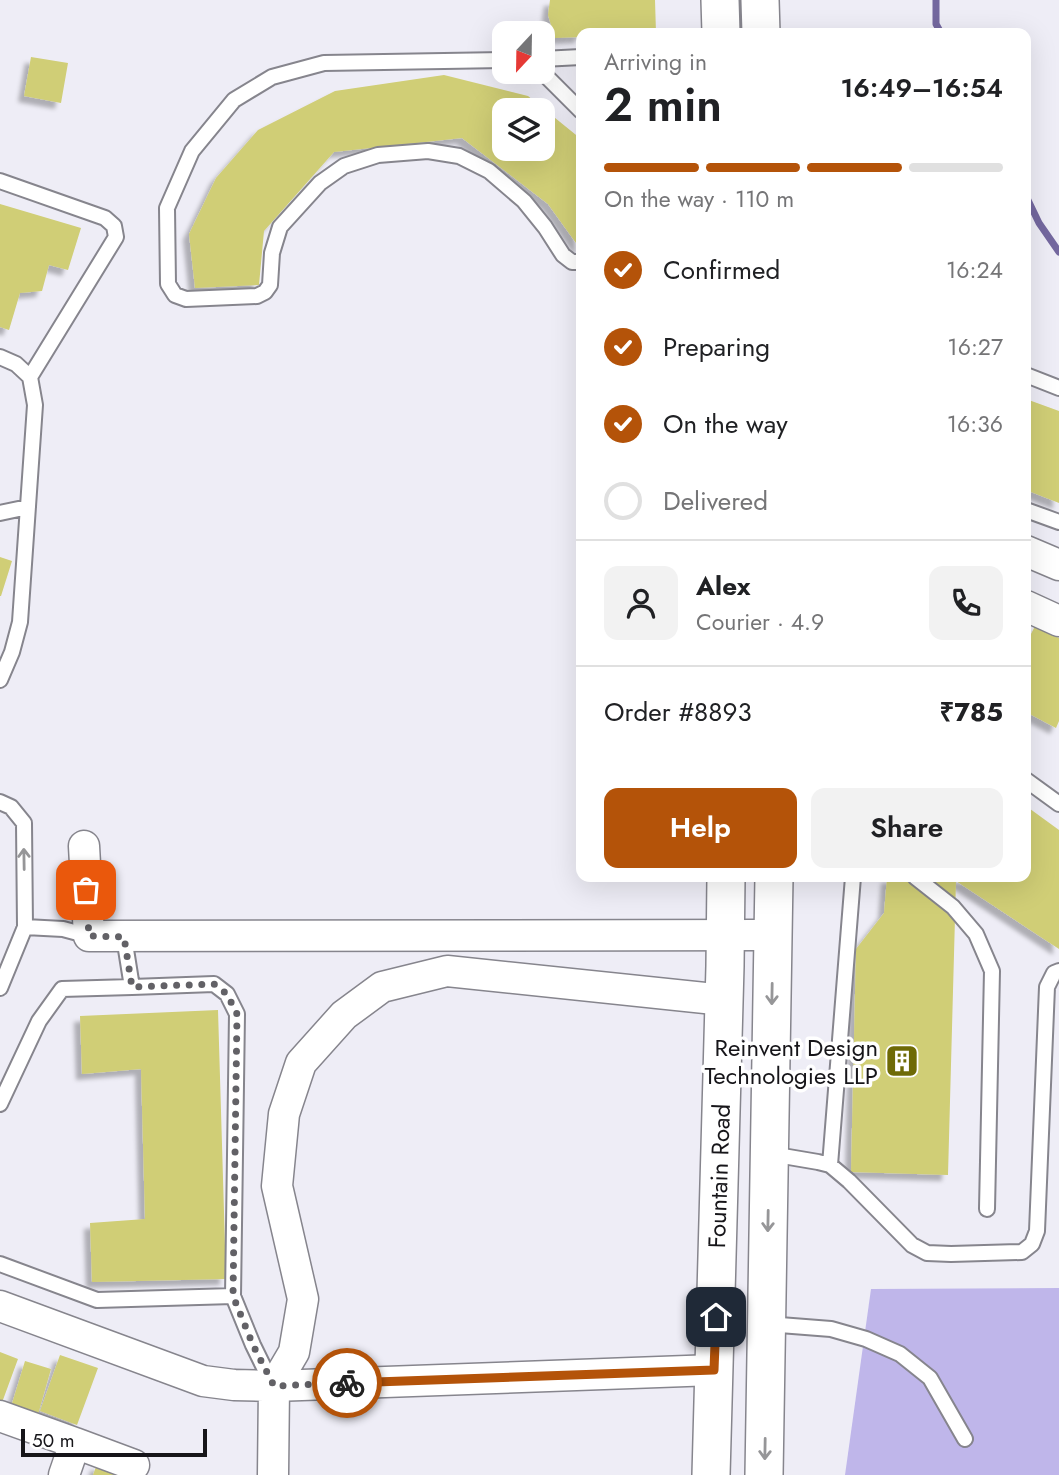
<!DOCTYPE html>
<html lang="en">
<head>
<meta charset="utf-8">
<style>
	:root { --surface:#fff; --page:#f2f2f2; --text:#202124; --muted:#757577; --line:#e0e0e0; --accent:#b45309 }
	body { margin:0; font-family:Jost,sans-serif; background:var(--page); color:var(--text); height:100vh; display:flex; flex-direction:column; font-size:26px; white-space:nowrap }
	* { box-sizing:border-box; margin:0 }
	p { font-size:23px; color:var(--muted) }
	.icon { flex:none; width:38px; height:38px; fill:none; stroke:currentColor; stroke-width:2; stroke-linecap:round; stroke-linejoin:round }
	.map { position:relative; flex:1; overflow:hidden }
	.panel { position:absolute; left:576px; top:28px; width:455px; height:854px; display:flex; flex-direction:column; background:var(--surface); border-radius:14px; box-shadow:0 7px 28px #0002 }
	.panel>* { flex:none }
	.needle { width:46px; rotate:202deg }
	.buttons { position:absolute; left:492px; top:21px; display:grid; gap:14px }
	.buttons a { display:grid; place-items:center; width:63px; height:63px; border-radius:14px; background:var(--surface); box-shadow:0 7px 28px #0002; font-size:35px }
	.scale { position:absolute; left:21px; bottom:18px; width:186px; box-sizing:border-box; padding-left:7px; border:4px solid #161519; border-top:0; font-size:19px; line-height:24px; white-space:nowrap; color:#161519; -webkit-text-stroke:5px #fff; paint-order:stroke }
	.pin { position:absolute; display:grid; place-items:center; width:60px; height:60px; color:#fff; margin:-30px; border-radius:14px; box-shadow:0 4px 10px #0006 }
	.courier { position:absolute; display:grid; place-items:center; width:70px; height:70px; margin:-35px; border:5px solid #b45309; border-radius:50%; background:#fff; color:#222; box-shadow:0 2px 9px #0007 }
	.overview em { font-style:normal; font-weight:600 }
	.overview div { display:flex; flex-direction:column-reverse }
	.overview { display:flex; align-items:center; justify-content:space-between; height:119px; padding:0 28px }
	h1 { font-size:46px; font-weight:600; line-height:52px }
	.bar { display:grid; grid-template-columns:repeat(4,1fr); gap:10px 7px; align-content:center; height:84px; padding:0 28px }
	.bar i { height:9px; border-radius:5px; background:var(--line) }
	.bar .active { background:var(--accent) }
	.bar p { grid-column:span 4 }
	.line { display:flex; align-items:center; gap:18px; padding:0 28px; border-top:2px solid var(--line) }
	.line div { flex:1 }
	.round { display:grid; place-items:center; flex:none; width:74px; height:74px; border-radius:14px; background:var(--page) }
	ol { padding:0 28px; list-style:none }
	li { display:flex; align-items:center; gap:21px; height:77px }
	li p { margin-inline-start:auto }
	li .icon { padding:7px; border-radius:50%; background:var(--accent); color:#fff; stroke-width:4 }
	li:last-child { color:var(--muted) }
	li i { width:38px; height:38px; border:4px solid var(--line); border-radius:50% }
	.cta { display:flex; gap:14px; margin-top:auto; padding:14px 28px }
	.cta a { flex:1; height:80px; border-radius:14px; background:var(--accent); color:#fff; font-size:28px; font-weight:600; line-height:80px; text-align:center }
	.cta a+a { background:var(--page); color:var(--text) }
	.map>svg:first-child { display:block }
	.green { fill:#bfb6ea }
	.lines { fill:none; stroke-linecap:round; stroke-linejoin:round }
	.stream { stroke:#74689f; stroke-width:7 }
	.building { fill:#d0ce76; fill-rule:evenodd; filter:url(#shadow) }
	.service-casing { stroke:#86858d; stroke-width:18 }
	.minor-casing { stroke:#86858d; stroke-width:33 }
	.tertiary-casing { stroke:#86858d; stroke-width:40 }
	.service { stroke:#fff; stroke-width:14 }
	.minor { stroke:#fff; stroke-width:30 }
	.tertiary { stroke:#fff; stroke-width:37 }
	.oneway { stroke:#969698 }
	.done { stroke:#626166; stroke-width:7; stroke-dasharray:0 12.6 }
	.route { stroke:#b45309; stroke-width:9 }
	.labels { text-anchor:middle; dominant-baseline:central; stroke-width:7; stroke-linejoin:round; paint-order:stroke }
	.poi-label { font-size:24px; fill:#161519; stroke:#fff; text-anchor:end }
	.street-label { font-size:24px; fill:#161519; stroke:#fff }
</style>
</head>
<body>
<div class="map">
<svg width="1059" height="1475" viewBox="0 0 1059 1475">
	<defs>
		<filter id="shadow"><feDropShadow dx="-6" dy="6" stdDeviation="2" flood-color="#0004"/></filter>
	</defs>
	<rect width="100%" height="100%" fill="#eeedf6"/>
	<!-- green -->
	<path class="green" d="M1059,1288V1475H845L871,1289Z"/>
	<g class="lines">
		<!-- stream -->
		<path class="stream" d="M936,0V24L941,33
			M1026,196L1039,223L1059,252"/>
	</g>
	<!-- building -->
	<path class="building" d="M550,0H655L656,33H581V37L555,38L548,15Z
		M31,57L68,63L61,103L24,96Z
		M444,75L528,96L581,139V250L548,204L462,138L334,152L264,231L259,285L195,288L189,234L216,178L258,130L335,91ZM504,110H542V149H504Z
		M0,204L81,228L68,270L49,265L42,291L20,293L9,330L0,327Z
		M1026,399L1059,411V503L1026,490Z
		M0,557L12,561L1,596H0Z
		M1035,626L1059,638V721L1056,728L1026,712V636L1029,638Z
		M1026,806L1059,830V949L956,881L948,1175L851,1172L856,949L884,913L887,877H1026Z
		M218,1010L226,1279L92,1282L90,1223L145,1219L141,1069L82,1074L80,1016Z
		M0,1352L18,1359L0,1408Z
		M60,1355L98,1368L77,1425L40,1411Z
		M25,1361L51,1369L37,1418L10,1410Z
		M97,1464L129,1475H93Z"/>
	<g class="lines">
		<defs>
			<path id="service" d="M542,59L581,57
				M504,60L324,63L272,77L234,100L192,151L167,208L168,284L175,295L186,299L257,296L265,292L270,285L272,253L280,227L320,183L344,166L378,155L428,151L459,156L489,171L524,201L545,227L563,255L572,262H581
				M542,72L581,111
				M0,181L105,218L114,226L116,237L30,377L16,364L0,357
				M1026,375L1059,388
				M1026,510L1059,522
				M0,513L28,507
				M0,680L12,652L20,622L35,405L30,377
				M1026,780L1059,804
				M0,802L11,807L24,823L25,927L0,988
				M915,877L953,907L976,934L992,971L987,1209
				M25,927L63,929L89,936
				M124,937L132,987L214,984L227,994L237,1014L233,1296L253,1345L273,1386
				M0,1104L39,1021L62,989L132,987
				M771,1154L818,1162L830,1165L849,1181L912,1245L927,1253L951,1254L1022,1252L1032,1244L1037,1231L1047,987L1054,973L1059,971
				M830,1165L853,877
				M0,1264L97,1300L233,1296
				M767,1324L831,1329L866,1339L900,1354L930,1378L965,1439"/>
			<path id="minor" d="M1026,551L1059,565
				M1026,606L1059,621
				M84,846L89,936L773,935
				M0,1306L203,1381L234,1385L274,1386L714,1370
				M0,1416L75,1443L64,1475
				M75,1443L134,1465
				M273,1475L274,1386L294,1352L303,1299L277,1186L284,1114L301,1063L344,1015L382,987L447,971L724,1000"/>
			<path id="tertiary" d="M720,0L721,33
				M760,0L761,33
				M711,1475L725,966L726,877
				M764,1475L774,877"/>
		</defs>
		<!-- service casing -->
		<use href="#service" class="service-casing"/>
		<!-- minor casing -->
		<use href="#minor" class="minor-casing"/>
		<!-- tertiary casing -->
		<use href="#tertiary" class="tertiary-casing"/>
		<!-- service -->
		<use href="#service" class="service"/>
		<!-- minor -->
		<use href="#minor" class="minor"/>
		<!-- tertiary -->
		<use href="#tertiary" class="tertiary"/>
	</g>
	<!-- one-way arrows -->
	<defs><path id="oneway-shaft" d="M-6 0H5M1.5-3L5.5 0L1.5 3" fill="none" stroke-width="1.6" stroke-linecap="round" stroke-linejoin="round" transform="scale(1.75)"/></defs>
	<g class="oneway">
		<use href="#oneway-shaft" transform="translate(24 859) rotate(-91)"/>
		<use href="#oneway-shaft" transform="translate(772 994) rotate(91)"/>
		<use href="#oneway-shaft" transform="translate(768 1221) rotate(91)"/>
		<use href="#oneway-shaft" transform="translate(765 1449) rotate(91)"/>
	</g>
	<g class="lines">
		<!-- done -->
		<path class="done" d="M86,890L89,936L124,937L132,987L214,984L227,994L237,1014L233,1296L253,1345L274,1386L347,1383"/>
		<!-- route -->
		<path class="route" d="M347,1383L714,1370L716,1317"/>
	</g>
	<!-- icons -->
	<defs>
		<symbol id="building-square" viewBox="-11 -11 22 22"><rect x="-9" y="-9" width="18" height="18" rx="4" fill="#6e6a06" stroke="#fff"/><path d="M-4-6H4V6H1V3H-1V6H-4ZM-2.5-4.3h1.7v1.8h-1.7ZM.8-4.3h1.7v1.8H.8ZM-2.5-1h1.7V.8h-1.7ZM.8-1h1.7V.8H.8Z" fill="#fff"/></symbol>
	</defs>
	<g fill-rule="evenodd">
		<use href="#building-square" x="883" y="1042" width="38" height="38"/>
	</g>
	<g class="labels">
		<!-- poi labels -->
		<g class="poi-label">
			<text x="878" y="1047">Reinvent Design<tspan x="878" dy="28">Technologies LLP</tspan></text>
		</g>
		<!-- street labels -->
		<g class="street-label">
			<text transform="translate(719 1176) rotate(-88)">Fountain Road</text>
		</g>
	</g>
</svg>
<div class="buttons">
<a><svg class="needle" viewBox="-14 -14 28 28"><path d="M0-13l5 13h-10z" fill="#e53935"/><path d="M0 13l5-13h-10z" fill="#757577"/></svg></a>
<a><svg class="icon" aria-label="layers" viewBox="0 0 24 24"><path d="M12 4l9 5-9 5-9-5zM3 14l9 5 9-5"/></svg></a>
</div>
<div class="scale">50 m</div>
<div class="pin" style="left:86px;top:890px;background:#ea580c"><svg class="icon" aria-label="bag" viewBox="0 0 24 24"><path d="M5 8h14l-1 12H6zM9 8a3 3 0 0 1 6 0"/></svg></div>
<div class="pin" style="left:716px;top:1317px;background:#1f2937"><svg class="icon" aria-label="home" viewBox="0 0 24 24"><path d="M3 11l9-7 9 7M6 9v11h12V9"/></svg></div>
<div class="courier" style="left:347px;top:1383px"><svg class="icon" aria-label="bike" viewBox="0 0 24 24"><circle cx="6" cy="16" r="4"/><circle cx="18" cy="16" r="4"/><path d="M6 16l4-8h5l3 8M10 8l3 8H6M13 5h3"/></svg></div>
<section class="panel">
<div class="overview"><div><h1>2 min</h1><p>Arriving in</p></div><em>16:49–16:54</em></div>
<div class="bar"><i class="active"></i><i class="active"></i><i class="active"></i><i></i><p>On the way · 110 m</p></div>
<ol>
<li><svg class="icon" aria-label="check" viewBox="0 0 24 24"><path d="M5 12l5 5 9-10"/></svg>Confirmed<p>16:24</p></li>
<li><svg class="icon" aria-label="check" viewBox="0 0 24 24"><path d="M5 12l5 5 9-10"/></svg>Preparing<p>16:27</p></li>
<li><svg class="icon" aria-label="check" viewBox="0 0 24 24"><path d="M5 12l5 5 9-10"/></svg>On the way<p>16:36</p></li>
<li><i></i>Delivered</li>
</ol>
<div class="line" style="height:126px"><a class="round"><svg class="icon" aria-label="person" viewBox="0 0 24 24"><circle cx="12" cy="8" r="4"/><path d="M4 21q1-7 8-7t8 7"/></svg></a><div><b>Alex</b><p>Courier · 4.9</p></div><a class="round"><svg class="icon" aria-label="phone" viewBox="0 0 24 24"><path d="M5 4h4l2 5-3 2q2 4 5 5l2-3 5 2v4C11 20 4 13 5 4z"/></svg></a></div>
<div class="line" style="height:91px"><div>Order #8893</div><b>₹785</b></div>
<div class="cta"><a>Help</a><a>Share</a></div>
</section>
</div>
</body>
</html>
